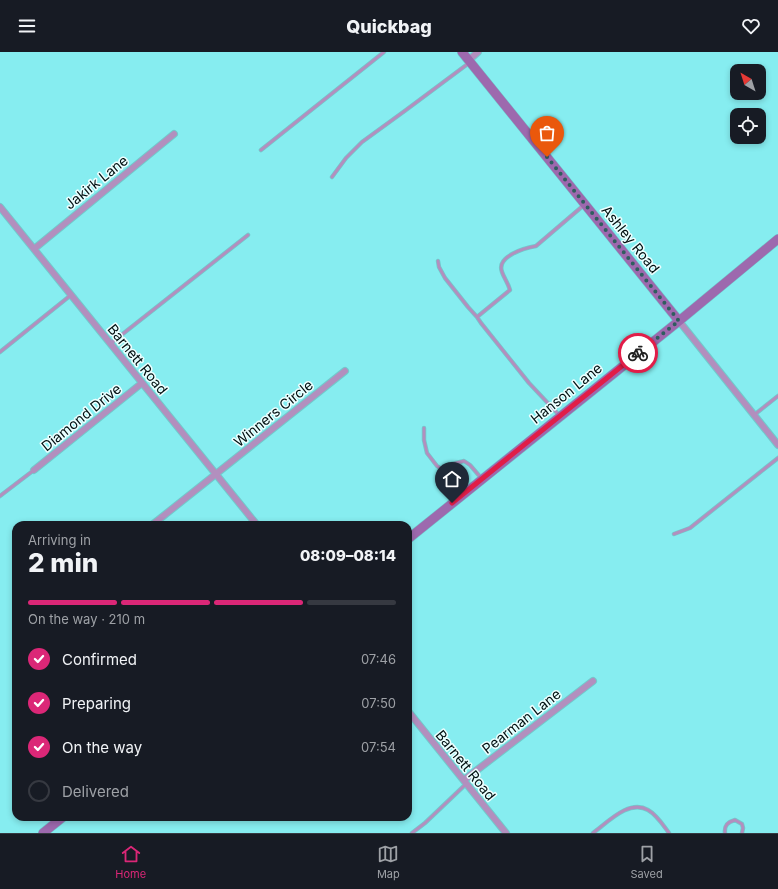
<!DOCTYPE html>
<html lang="en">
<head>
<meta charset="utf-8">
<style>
	:root { --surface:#171b24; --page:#242831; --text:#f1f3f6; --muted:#9ea1a6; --line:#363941; --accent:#db2777 }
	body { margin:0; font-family:Inter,sans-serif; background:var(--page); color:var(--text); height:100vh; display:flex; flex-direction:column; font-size:15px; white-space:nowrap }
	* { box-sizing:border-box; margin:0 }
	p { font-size:13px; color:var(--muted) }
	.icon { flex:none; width:22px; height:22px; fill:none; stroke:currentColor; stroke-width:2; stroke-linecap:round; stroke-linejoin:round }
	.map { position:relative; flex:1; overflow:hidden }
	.sheet { position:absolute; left:12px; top:469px; width:400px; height:300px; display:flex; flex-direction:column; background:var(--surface); border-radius:12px; box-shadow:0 2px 6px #0003 }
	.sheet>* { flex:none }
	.needle { width:26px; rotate:321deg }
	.tools { position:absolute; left:730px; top:12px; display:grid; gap:8px }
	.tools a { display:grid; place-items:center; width:36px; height:36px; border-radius:8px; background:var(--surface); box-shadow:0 2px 6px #0003; font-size:20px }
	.pin { position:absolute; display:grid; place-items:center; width:34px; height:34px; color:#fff; margin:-41px -17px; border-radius:50% 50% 50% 0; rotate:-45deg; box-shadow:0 0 4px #0007 }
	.pin .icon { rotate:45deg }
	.courier { position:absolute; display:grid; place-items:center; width:40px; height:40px; margin:-20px; border:3px solid #e11d48; border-radius:50%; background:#fff; color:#222; box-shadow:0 1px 5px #0007 }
	.overview em { font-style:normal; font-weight:800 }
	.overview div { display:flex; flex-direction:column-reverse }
	.overview { display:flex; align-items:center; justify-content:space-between; height:68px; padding:0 16px }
	h1 { font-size:26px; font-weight:800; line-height:30px }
	.bar { display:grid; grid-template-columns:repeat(4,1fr); gap:6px 4px; align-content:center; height:48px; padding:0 16px }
	.bar i { height:5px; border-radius:3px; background:var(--line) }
	.bar .current { background:var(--accent) }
	.bar p { grid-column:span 4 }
	ol { padding:0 16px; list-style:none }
	li { display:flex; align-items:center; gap:12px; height:44px }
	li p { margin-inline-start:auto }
	li .icon { padding:4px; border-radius:50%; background:var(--accent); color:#fff; stroke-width:4 }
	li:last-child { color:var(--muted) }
	li i { width:22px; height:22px; border:2px solid var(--line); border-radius:50% }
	header { display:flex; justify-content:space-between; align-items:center; height:52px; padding:0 16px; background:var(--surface); font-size:18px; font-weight:800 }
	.menu { display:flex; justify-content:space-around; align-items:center; height:56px; border-top:1px solid var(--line); background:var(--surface); font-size:11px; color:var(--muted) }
	.menu a { display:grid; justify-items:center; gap:2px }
	.menu .current { color:var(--accent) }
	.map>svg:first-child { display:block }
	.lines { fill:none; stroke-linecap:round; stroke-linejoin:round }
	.lane-casing { stroke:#71cacc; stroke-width:4.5 }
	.street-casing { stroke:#71cacc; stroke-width:8 }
	.secondary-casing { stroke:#71cacc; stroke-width:10 }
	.lane { stroke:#b28fbe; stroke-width:3 }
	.street { stroke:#b28fbe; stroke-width:6 }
	.secondary { stroke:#9d69ae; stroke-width:9 }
	.done { stroke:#2f5d5f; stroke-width:4; stroke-dasharray:0 7.2 }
	.route { stroke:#e11d48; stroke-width:5 }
	.labels { text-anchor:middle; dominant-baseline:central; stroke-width:3; stroke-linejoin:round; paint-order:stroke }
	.street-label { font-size:14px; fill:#001011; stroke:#ecffff }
</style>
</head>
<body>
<header><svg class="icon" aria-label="menu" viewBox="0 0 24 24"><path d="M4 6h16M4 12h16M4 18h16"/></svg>Quickbag<svg class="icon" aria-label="heart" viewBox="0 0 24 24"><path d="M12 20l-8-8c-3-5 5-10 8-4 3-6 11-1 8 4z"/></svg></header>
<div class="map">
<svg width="778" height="781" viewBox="0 0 778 781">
	<rect width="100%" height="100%" fill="#86edf0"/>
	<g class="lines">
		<defs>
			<path id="lane" d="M261,98L384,0
				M332,125L346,106L362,90L406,58L469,11
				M438,209L439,215L445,226L468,255L477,265L481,271L529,331L560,364
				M477,265L510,238C508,231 504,226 502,220C496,204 525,196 536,194L584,153
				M110,292L248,183
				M0,300L71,243
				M754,363L778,344
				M424,376V388L427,401L437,414L446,420L462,440
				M446,420L452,412L464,409L470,413L482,427
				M0,444L34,418
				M674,482L690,476L778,406
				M412,781L425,771L466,732
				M593,781C608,770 629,747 648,758C657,763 663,773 669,781
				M725,781C724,773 728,770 735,768L742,772L743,776L742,781"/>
			<path id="street" d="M469,8L478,0
				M0,155L257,473
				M34,197L174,82
				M679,269L778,393
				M34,418L142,331
				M152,473L345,319
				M408,659L506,781
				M464,728L593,629"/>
			<path id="secondary" d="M462,0L679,269
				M408,487L679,269L778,187
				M43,781L63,765"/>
		</defs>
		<!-- lane casing -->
		<use href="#lane" class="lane-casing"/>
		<!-- street casing -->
		<use href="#street" class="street-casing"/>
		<!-- secondary casing -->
		<use href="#secondary" class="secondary-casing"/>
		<!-- lane -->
		<use href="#lane" class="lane"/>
		<!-- street -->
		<use href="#street" class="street"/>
		<!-- secondary -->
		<use href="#secondary" class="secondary"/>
	</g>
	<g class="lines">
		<!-- done -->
		<path class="done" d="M547,105L679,269L638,301"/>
		<!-- route -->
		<path class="route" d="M452,451L638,301"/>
	</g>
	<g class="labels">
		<!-- street labels -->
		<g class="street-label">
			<text transform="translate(96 130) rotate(-39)">Jakirk Lane</text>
			<text transform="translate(631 187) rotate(51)">Ashley Road</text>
			<text transform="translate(138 307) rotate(51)">Barnett Road</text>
			<text transform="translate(566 341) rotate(-39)">Hanson Lane</text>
			<text transform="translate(273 361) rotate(-39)">Winners Circle</text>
			<text transform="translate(81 365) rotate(-39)">Diamond Drive</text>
			<text transform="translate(521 669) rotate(-38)">Pearman Lane</text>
			<text transform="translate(466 713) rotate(51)">Barnett Road</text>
		</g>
	</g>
</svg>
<div class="tools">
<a><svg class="needle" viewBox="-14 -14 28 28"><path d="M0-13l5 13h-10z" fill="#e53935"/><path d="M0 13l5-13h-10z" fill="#9ea1a6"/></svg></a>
<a><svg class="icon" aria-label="locate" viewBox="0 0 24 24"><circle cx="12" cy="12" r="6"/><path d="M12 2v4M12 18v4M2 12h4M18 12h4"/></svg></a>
</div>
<div class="pin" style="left:547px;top:105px;background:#ea580c"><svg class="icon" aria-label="bag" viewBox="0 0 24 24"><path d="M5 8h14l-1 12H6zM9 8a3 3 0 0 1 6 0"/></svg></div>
<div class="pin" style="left:452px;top:451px;background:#1f2937"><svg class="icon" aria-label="home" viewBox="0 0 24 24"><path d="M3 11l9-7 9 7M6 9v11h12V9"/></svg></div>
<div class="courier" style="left:638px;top:301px"><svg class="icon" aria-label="bike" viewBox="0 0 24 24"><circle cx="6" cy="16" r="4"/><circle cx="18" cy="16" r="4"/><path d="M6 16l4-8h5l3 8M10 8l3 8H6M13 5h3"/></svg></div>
<section class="sheet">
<div class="overview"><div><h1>2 min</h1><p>Arriving in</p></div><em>08:09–08:14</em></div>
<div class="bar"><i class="current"></i><i class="current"></i><i class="current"></i><i></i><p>On the way · 210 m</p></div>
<ol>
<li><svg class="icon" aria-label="check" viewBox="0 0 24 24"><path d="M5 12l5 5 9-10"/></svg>Confirmed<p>07:46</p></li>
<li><svg class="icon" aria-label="check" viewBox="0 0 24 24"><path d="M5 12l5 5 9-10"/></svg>Preparing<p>07:50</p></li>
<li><svg class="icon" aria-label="check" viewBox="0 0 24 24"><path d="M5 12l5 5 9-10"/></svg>On the way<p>07:54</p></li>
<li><i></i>Delivered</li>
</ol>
</section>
</div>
<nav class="menu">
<a class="current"><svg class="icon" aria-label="home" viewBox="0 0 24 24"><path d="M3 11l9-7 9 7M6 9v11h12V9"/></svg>Home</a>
<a><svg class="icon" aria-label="map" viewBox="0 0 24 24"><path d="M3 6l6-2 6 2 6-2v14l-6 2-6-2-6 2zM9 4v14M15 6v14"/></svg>Map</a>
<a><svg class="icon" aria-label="saved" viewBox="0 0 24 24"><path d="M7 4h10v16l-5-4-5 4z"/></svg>Saved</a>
</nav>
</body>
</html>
